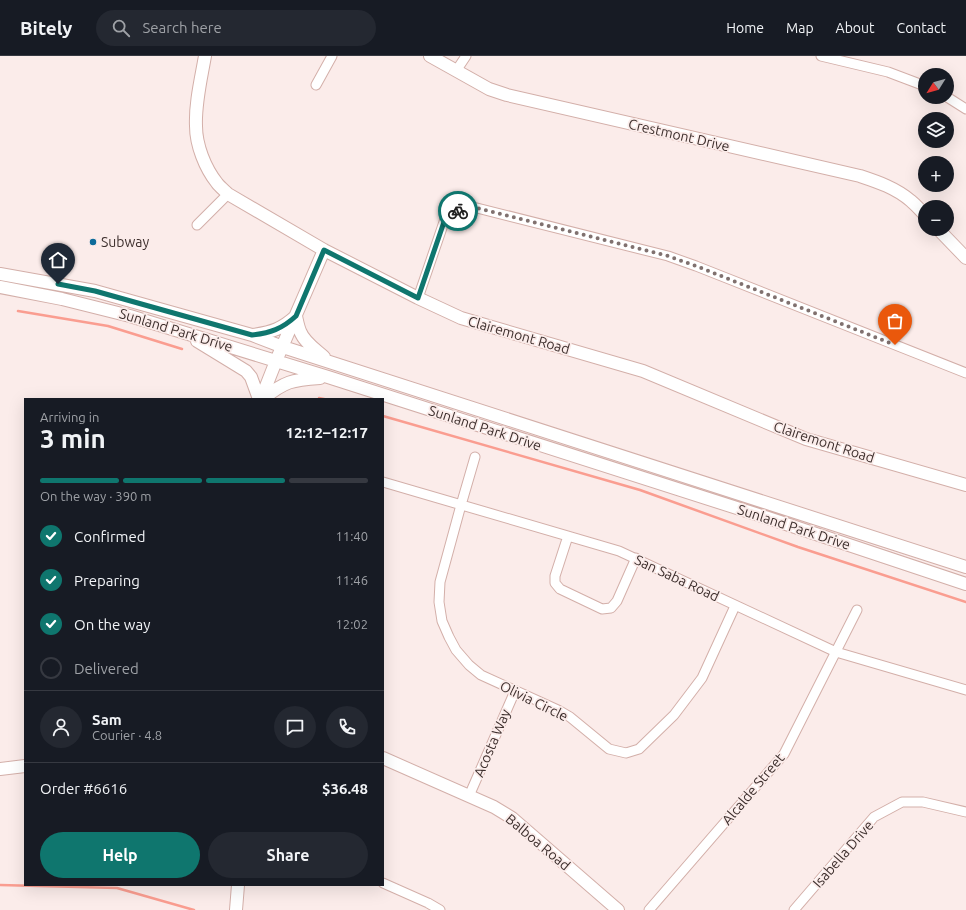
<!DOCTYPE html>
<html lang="en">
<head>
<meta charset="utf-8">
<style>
	:root { --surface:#171b24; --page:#242831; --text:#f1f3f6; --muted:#9ea1a6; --line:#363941; --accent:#0f766e }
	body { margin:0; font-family:Ubuntu,sans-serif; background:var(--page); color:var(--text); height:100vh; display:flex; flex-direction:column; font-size:15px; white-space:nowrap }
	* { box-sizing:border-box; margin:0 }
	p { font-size:13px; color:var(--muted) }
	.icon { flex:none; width:22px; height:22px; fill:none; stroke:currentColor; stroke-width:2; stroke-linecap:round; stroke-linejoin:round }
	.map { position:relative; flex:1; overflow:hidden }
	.side { position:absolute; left:24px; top:342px; width:360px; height:488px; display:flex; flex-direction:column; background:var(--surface); border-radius:0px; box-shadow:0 4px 16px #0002 }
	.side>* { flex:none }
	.needle { width:26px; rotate:233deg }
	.controls { position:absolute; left:918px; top:12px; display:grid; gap:8px }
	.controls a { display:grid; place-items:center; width:36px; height:36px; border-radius:50%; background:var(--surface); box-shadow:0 4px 16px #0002; font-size:20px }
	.pin { position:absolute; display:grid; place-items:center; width:34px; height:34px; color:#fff; margin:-41px -17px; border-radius:50% 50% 50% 0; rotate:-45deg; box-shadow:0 0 4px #0007 }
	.pin .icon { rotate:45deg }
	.courier { position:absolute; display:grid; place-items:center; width:40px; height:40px; margin:-20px; border:3px solid #0f766e; border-radius:50%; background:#fff; color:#222; box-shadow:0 1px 5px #0007 }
	.summary em { font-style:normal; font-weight:600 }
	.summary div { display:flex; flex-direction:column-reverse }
	.summary { display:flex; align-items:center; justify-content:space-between; height:68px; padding:0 16px }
	h1 { font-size:26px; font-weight:600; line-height:30px }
	.bar { display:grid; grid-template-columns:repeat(4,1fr); gap:6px 4px; align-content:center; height:48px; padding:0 16px }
	.bar i { height:5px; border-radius:3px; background:var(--line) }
	.bar .on { background:var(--accent) }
	.bar p { grid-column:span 4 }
	.line { display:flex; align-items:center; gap:10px; padding:0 16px; border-top:1px solid var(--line) }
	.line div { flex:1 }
	.round { display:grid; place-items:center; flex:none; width:42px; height:42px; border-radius:21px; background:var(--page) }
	ol { padding:0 16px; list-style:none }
	li { display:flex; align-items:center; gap:12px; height:44px }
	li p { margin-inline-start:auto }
	li .icon { padding:4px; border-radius:50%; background:var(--accent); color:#fff; stroke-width:4 }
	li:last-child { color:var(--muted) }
	li i { width:22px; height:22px; border:2px solid var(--line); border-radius:50% }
	.button { display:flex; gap:8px; margin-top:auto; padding:8px 16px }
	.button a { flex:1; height:46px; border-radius:24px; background:var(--accent); color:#fff; font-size:16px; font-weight:600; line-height:46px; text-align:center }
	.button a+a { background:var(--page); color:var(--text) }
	header { display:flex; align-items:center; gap:24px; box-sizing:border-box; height:56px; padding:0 20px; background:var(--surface); border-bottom:1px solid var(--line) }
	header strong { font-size:19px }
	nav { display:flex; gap:22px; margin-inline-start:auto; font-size:14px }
	.search { width:280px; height:36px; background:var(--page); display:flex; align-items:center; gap:10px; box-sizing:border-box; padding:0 14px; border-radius:22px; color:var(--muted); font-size:15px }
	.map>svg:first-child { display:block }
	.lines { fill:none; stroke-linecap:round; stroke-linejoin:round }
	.stream { stroke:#fa9d90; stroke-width:2.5 }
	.street-casing { stroke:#d3afa9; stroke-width:11 }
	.secondary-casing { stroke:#d3afa9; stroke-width:14 }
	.street { stroke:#fff; stroke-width:9 }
	.secondary { stroke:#fff; stroke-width:12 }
	.done { stroke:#80716f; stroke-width:4; stroke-dasharray:0 7.2 }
	.route { stroke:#0f766e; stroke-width:5 }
	.poi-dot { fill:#0d6b9a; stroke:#fbecea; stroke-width:1.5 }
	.labels { text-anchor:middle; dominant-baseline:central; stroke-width:3.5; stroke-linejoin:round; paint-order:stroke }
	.street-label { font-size:14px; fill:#3d2f2d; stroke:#fbecea }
	.poi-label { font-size:14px; fill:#3d2f2d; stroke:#fbecea; text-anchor:start }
</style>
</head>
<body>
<header>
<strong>Bitely</strong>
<div class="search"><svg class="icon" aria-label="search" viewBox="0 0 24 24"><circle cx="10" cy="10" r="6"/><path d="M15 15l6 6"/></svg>Search here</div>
<nav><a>Home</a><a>Map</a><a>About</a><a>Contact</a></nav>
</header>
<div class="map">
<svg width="966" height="854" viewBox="0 0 966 854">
	<rect width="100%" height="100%" fill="#fbecea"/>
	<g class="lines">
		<!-- stream -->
		<path class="stream" d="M18,255L108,270L182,293
			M319,342L324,343
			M383,360L640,434L798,491L966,546
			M0,829L117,832L194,854"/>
		<defs>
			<path id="street" d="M821,0L888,16L925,30
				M456,15L466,0
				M316,29L332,0
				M947,41L966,53
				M197,169L228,138
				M418,242L445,163C456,155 461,154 473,151L668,200L696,210L966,317
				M475,401L461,449L440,526L439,546L442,565L449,581L456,594L469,609L481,619L558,654L570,661L609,693L626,697L639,693L674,659L702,622L735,550
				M383,426L619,495L836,596L966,634
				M568,480L555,520V527L560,533L602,553L611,552L617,545L636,502
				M469,740L515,635
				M383,827L428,847L440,854
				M649,854L784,698L857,554
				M794,854L874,761L902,746H923L966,756"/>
			<path id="secondary" d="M205,0C201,23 195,47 196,70C196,89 205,112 217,127C220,131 224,134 228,138L324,194L418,242L461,262L643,315L806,383L966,429
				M430,0L489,33L507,39L860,120C878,126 896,132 911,145C916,149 920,154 925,159
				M938,173L966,202
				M0,218L95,235L252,279L283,291L966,511
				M0,231L62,243L130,260L328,321L768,462L966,528
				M253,279C272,276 282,273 296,260C297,265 298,270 300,275C304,286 315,293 324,301
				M197,285L246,315L251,321L259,343
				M261,343L276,305L324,194
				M263,343C285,325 292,324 320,322
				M383,702L494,751L512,762L618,854
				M0,713L25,710
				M236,854L238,829"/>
		</defs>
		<!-- street casing -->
		<use href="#street" class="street-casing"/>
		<!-- secondary casing -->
		<use href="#secondary" class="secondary-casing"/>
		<!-- street -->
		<use href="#street" class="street"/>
		<!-- secondary -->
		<use href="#secondary" class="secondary"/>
	</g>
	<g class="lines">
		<!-- done -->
		<path class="done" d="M458,155L473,151L668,200L696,210L895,289"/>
		<!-- route -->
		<path class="route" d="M58,228L95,235L252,279C270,277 282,273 296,260L324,194L418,242L445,163L453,157L458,155"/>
	</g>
	<!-- markers -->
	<circle class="poi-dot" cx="93" cy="186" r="4"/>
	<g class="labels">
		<!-- street labels -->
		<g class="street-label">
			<text transform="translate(679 79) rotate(13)">Crestmont Drive</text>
			<text transform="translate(176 274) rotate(17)">Sunland Park Drive</text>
			<text transform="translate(519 279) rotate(16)">Clairemont Road</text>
			<text transform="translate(485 372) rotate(18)">Sunland Park Drive</text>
			<text transform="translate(824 386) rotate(18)">Clairemont Road</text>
			<text transform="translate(794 471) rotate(18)">Sunland Park Drive</text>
			<text transform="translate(677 522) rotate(25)">San Saba Road</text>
			<text transform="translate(534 645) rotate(26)">Olivia Circle</text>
			<text transform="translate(492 687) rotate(-67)">Acosta Way</text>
			<text transform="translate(753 733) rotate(-50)">Alcalde Street</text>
			<text transform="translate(538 786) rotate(40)">Balboa Road</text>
			<text transform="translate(843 798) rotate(-49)">Isabella Drive</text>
		</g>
		<!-- poi labels -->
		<g class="poi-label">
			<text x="101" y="186">Subway</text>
		</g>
	</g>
</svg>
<div class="controls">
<a><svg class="needle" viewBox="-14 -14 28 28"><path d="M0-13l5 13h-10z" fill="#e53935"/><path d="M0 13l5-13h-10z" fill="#9ea1a6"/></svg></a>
<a><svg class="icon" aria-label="layers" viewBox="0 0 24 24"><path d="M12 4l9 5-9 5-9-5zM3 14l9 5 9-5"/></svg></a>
<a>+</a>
<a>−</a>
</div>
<div class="pin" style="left:895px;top:289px;background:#ea580c"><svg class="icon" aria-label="bag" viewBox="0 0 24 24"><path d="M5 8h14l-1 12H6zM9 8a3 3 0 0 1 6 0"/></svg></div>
<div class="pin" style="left:58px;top:228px;background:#1f2937"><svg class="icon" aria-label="home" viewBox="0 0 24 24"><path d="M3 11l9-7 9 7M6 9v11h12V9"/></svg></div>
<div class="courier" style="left:458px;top:155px"><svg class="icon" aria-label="bike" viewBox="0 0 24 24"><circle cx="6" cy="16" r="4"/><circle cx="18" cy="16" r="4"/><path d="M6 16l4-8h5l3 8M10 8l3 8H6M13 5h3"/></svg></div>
<section class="side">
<div class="summary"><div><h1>3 min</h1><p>Arriving in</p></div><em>12:12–12:17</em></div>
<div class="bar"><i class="on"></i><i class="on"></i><i class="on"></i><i></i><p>On the way · 390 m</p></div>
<ol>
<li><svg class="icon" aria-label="check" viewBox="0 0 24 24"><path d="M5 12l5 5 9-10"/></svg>Confirmed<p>11:40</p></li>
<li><svg class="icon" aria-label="check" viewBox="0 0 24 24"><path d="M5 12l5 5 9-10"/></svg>Preparing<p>11:46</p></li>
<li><svg class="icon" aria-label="check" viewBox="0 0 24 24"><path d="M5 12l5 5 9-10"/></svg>On the way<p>12:02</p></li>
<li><i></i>Delivered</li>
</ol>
<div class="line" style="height:72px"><a class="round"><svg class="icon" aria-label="person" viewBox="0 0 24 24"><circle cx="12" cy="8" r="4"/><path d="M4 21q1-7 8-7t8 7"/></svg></a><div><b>Sam</b><p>Courier · 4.8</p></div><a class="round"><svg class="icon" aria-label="chat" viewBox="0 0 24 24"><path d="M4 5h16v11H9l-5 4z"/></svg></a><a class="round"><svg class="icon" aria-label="phone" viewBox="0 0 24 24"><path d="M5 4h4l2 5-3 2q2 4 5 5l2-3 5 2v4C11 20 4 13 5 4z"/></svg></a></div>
<div class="line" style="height:52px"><div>Order #6616</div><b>$36.48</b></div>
<div class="button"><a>Help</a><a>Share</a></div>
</section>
</div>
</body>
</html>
